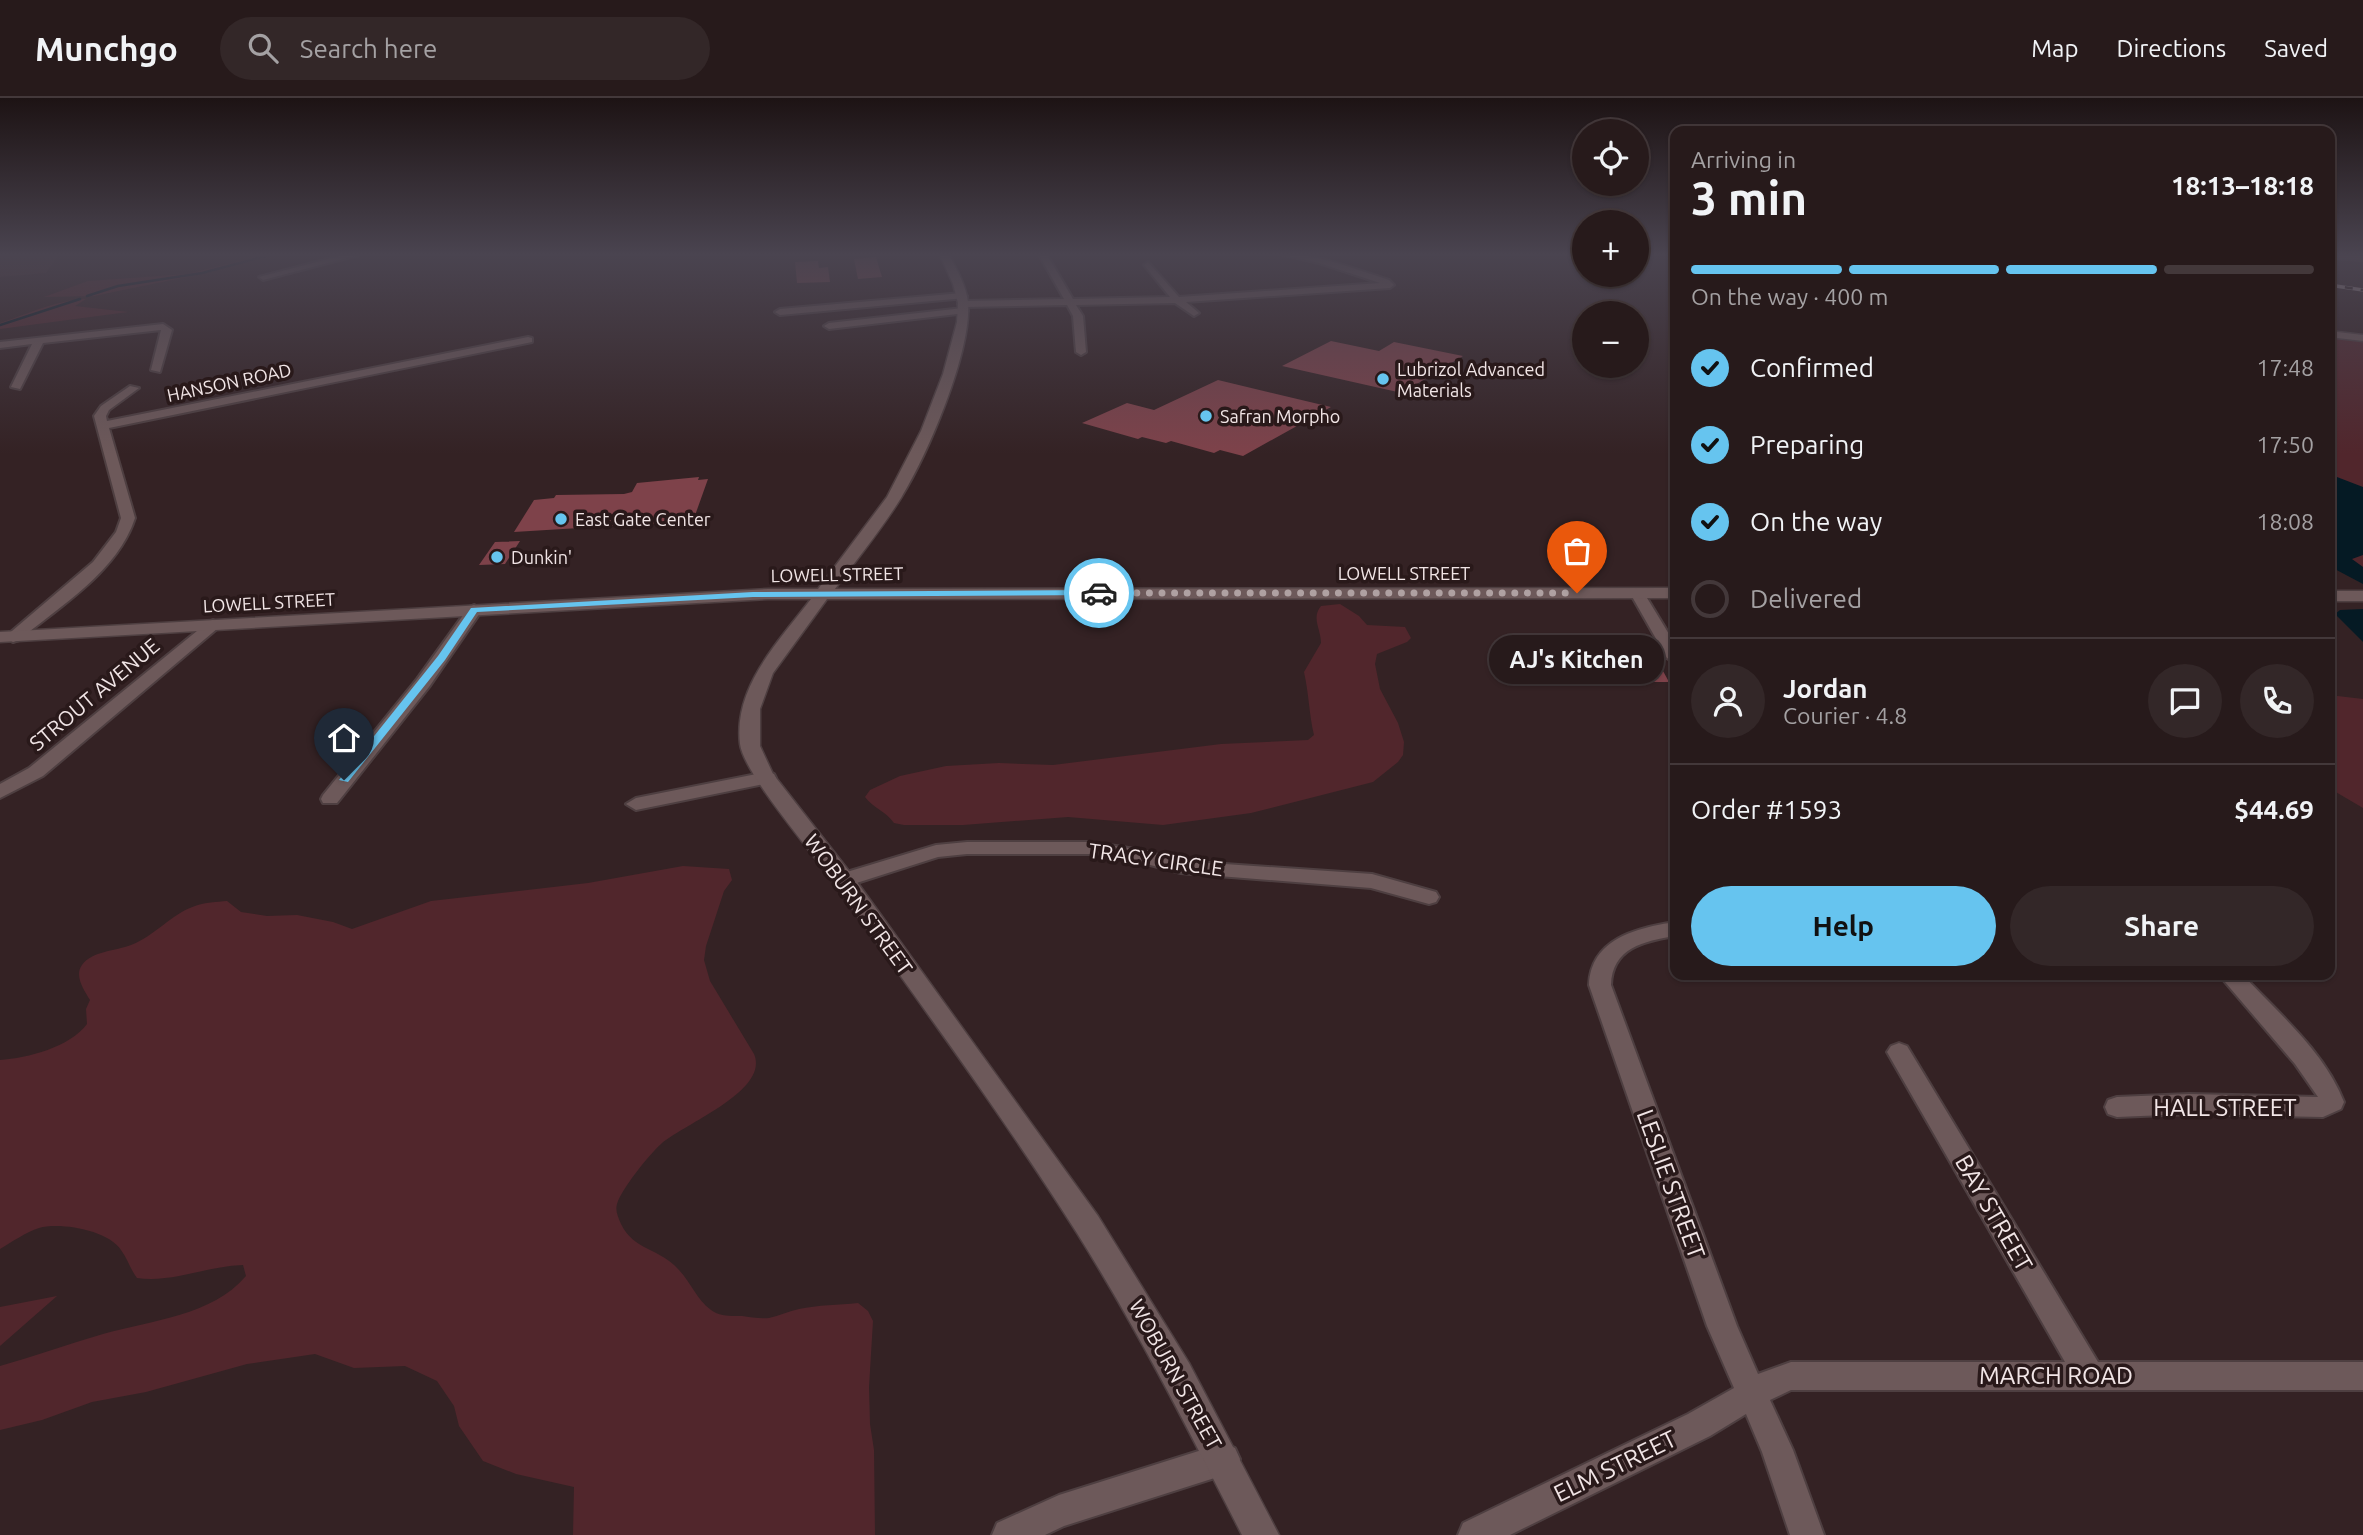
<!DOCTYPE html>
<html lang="en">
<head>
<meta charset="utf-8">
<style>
	:root { --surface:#271a1b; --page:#332728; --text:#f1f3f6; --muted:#a4a1a3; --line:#43383a; --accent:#66c4ef }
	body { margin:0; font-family:Ubuntu,sans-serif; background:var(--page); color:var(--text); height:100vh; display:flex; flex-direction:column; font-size:26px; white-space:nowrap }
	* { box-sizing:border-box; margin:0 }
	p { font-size:23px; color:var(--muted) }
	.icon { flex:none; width:38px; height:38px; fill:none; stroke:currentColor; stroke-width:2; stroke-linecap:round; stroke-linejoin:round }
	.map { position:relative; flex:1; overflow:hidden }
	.drawer { position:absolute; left:1670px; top:28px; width:665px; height:854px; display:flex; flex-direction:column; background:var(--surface); border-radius:14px; box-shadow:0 2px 5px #0004,0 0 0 2px var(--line) }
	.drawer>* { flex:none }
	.controls { position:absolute; left:1572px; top:21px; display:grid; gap:14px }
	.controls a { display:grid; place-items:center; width:77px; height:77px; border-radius:50%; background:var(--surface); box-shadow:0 2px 5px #0004,0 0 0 2px var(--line); font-size:35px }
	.pin { position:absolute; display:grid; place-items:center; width:60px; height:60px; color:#fff; margin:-72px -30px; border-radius:50% 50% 50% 0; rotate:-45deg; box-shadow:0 0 7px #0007 }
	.pin .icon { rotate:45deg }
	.courier { position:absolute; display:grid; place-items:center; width:70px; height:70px; margin:-35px; border:5px solid #66c4ef; border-radius:50%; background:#fff; color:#222; box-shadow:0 2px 9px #0007 }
	.bubble { position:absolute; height:49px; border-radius:24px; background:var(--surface); box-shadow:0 2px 5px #0004,0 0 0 2px var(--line); font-size:23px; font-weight:700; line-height:49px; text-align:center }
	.summary em { font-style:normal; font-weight:700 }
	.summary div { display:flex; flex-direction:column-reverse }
	.summary { display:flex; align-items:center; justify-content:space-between; height:119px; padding:0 21px }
	h1 { font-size:46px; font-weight:700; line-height:52px }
	.bar { display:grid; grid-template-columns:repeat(4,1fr); gap:10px 7px; align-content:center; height:84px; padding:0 21px }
	.bar i { height:9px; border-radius:5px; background:var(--line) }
	.bar .selected { background:var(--accent) }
	.bar p { grid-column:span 4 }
	.line { display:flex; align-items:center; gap:18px; padding:0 21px; border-top:2px solid var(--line) }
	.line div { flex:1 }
	.round { display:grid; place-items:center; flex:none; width:74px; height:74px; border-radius:37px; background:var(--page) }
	ol { padding:0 21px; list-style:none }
	li { display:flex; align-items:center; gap:21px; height:77px }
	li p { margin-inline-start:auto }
	li .icon { padding:7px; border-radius:50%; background:var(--accent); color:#111; stroke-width:4 }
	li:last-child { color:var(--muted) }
	li i { width:38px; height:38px; border:4px solid var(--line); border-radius:50% }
	.cta { display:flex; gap:14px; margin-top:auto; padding:14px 21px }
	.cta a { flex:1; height:80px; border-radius:42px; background:var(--accent); color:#111; font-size:28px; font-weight:700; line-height:80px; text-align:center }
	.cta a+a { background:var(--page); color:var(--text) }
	header { display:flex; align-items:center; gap:42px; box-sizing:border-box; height:98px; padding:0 35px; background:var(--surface); border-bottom:2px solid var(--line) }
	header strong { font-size:33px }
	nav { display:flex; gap:38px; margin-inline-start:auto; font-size:24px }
	.search { width:490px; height:63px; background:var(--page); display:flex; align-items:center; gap:18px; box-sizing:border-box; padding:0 24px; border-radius:38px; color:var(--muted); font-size:26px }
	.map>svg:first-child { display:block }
	.built { fill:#432b2d }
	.green { fill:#51262c }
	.water { fill:#051a24 }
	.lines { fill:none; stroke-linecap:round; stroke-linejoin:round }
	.stream { stroke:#051a24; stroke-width:2.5 }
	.building { fill:#7e424a }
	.street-casing { stroke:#4e3f41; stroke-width:4 }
	.secondary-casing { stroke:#4e3f41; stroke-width:3 }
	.street { fill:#6d595a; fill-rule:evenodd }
	.secondary { fill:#6d595a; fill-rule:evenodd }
	.rail-casing { stroke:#afa1a2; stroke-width:3.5 }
	.rail { stroke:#29191a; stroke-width:2.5; stroke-dasharray:8; stroke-linecap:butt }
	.route { fill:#66c4ef }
	.done { stroke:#afa1a2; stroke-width:7; stroke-dasharray:0 12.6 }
	.poi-dot { fill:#66c4ef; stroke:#29191a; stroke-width:2.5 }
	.labels { text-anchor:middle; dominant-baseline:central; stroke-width:7; stroke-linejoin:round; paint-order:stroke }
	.far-poi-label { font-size:18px; fill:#f1e5e6; stroke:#29191a; text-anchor:start }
	.far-street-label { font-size:18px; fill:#f1e5e6; stroke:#29191a }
	.street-label { font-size:21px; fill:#f1e5e6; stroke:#29191a }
	.near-street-label { font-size:24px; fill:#f1e5e6; stroke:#29191a }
</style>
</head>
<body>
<header>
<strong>Munchgo</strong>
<div class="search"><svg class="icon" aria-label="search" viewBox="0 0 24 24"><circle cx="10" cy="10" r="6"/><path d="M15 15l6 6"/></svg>Search here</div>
<nav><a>Map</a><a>Directions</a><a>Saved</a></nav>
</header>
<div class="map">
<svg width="2363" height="1437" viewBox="0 0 2363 1437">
	<rect width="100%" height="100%" fill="#342224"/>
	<!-- built -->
	<path class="built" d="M0,155H60L46,175L0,179Z"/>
	<!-- green -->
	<path class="green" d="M272,155H282L211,174L94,198L44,199L88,183L187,176Z
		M86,201L75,208L128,214L0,231V225C28,216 56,202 86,201Z
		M2329,239L2363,243V469L2329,450Z
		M1340,506L1359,518L1367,527L1405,529L1411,540L1407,544L1377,556L1375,566L1380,591L1398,625L1404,644L1403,657L1398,664L1373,684L1251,715L1163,727L1068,719L963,727H904L894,725C886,713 873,710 865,699L870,692L900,678L946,668L999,665L1053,667L1221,646L1308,642L1314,637C1309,616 1309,596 1304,574L1321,545C1321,531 1311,520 1321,508Z
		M2329,597L2363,601V710L2329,690Z
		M683,768L729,771L732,782L724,793L706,848L704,862L710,883L754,956C770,993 683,1026 661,1046C649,1057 622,1090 617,1106C615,1113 618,1119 621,1126C633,1152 661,1151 678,1171C691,1184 696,1201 711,1212C720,1219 732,1218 742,1218C750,1219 760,1221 769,1220C779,1218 789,1213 799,1211C818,1207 839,1207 858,1205L868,1213L873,1223L869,1289L870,1326L874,1352L875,1437H573L574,1389L516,1376L483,1363L459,1328L454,1308L437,1283L405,1268L354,1270L315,1256L247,1266L146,1294L92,1304L42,1322L0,1332V1268C35,1258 69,1246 103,1236C152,1222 212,1218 246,1178L243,1167C207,1168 173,1185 137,1180C130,1171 128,1161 121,1152C108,1132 60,1124 39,1130C26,1134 12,1144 0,1151V962C28,960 70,949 87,926L86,911L90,902C84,892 74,878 82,867C92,853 116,853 131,847C155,838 171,816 195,808C205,804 217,804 227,803L241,814L267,818L297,817L333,824L352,831L431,803L588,785Z
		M57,1198L0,1248V1209Z"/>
	<!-- water -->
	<path class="water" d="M2329,371L2337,379L2363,389V457L2352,461L2363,469V486L2329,468Z
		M2363,511V544L2335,516L2340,512Z"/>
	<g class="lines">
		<!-- stream -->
		<path class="stream" d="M87,198L118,188L202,175L277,155
			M0,227L80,201"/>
	</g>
	<!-- building -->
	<path class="building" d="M876,159L882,179L858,181L854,161Z
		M818,163L819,170L828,169L830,184L797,185L795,164Z
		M1331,243L1379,253L1394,244L1463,258L1402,295L1282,268Z
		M1218,282L1331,309L1243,358L1220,352L1214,355L1171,343L1166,345L1142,339L1138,341L1082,325L1127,305L1154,312Z
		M699,379L698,382L708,381L693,423L514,434L534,402L554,400L556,397L624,396L632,394L637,385Z
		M520,443L505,466L479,467L495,444Z
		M1635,551H1651L1669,584H1636L1627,565H1642Z"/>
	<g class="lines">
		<defs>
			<path id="street" d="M351,155H366L263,182L259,179Z
				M1038,155H1046L1073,201L1170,199L1144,167L1148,164L1179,199L1380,185L1319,165L1276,155C1315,155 1352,170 1389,182L1394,187L1390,190L1186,204L1199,215L1194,218L1175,205L1076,207L1083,218L1086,254L1081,257L1076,254L1073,218L1067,207L963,209L958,206L963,203L1064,201Z
				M2329,155L2363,156V162L2329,160Z
				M962,195L967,198L965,200L780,217L775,214L780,211Z
				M963,210L968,213L966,215L829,231L824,228L829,225Z
				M163,226L172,232L160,274L151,272L161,232L43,245L20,291L11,289L32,246L0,250V244Z
				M528,239L532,240V244L109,330L135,420C118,473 60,508 19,542L13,544L5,539L93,464L116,434L121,420L94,318L101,308L130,288L139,290L109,312L106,318L107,323Z
				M1637,491L1644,495L1675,546V565L1667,560L1630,495Z
				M474,507L482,512L429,589L337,705H323L321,701L323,697L417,581L469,509Z
				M213,522L218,524L221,527L218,530L43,678L0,700V686L29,670L208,524Z
				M767,674L774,676L776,680L774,684L636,712L626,706L636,700Z
				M967,744H1090L1135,751L1181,763L1372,776L1436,794L1439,799L1436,804L1429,806L1371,790L1181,775L1135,763L1090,756H967L938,759L844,789L837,787L834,782L837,777L936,747Z
				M1675,824V838C1644,843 1612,850 1611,887L1737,1228L1758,1276L1791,1264H2065L1887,954L1891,948L1899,945L1907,948L2098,1264H2363V1292H1791L1770,1302L1793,1352L1824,1437H1790L1762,1354L1746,1316L1710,1338L1510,1437H1458L1463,1425L1688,1316L1734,1290L1707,1228L1589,887C1591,841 1636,830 1675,824Z
				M2219,877H2243C2278,915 2325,954 2344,1004L2341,1011L2323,1019L2189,1016L2117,1019L2108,1016L2105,1009L2108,1002L2117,999L2189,996L2318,999L2295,966Z
				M1224,1345L1235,1350L1240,1361L1235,1372L1224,1377L1064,1428L1045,1437H992L997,1425L1059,1397Z"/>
			<path id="secondary" d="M939,155H948C956,170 966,187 968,204C972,254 927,358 901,400C881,432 857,461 835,491L1675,490V500L827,501L773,575L760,611V648L773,676L852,777L1098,1118L1189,1265L1279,1437H1242C1190,1335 1138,1232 1077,1135C1003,1018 920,906 840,793C819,762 744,677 740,646C733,589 779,543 811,501H768L0,544V534L768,491H818L887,399L921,333L943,276L957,224L958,205L953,186Z
				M2329,233L2363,237V243L2329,239Z
				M2329,493H2363V503H2329Z"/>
		</defs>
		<!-- street casing -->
		<use href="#street" class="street-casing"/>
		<!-- secondary casing -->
		<use href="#secondary" class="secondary-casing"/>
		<!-- street -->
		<use href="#street" class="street"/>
		<!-- secondary -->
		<use href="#secondary" class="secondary"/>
		<defs>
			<path id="rail" d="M2329,187L2363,192"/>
		</defs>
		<!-- rail casing -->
		<use href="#rail" class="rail-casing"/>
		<!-- rail -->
		<use href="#rail" class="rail"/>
	</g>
	<!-- sky -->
	<linearGradient id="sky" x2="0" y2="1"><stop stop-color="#1d1314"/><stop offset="0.44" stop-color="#4a4450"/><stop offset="1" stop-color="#4a4450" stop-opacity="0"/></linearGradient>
	<rect width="2363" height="356" fill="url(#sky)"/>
	<!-- route -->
	<path class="route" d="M1099,492L1102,493V497L753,499L477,514L445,562L348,684L339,682L438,558L471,510L753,494Z"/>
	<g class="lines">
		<!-- done -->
		<path class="done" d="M1099,495H1577"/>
	</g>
	<!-- markers -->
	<g class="poi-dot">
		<circle cx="1383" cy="281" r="7"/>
		<circle cx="1206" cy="318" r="7"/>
		<circle cx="561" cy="421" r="7"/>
		<circle cx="497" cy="459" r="7"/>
	</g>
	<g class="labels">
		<!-- far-poi labels -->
		<g class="far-poi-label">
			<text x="1397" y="271">Lubrizol Advanced<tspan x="1397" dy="21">Materials</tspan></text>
			<text x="1220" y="318">Safran Morpho</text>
			<text x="575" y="421">East Gate Center</text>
			<text x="511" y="459">Dunkin'</text>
		</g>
		<!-- far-street labels -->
		<g class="far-street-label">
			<text transform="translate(229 284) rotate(-12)">HANSON ROAD</text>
			<text x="1404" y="475">LOWELL STREET</text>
			<text transform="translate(837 476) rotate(-1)">LOWELL STREET</text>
			<text transform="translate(269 504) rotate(-3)">LOWELL STREET</text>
		</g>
		<!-- street labels -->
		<g class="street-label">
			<text transform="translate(94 596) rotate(-40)">STROUT AVENUE</text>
			<text transform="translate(1156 761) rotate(8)">TRACY CIRCLE</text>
			<text transform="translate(859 806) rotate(54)">WOBURN STREET</text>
			<text transform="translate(1176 1276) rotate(61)">WOBURN STREET</text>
		</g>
		<!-- near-street labels -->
		<g class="near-street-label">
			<text x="2225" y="1009">HALL STREET</text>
			<text transform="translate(1671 1086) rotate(70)">LESLIE STREET</text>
			<text transform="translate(1994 1115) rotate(60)">BAY STREET</text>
			<text x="2056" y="1277">MARCH ROAD</text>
			<text transform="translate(1615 1368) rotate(-26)">ELM STREET</text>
		</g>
	</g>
</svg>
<div class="controls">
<a><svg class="icon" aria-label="locate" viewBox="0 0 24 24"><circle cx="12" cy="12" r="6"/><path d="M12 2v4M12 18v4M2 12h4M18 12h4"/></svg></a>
<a>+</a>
<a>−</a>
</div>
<div class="pin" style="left:1577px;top:495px;background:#ea580c"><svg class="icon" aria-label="bag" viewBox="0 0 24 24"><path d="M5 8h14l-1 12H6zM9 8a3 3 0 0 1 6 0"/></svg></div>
<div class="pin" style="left:344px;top:682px;background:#1f2937"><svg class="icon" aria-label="home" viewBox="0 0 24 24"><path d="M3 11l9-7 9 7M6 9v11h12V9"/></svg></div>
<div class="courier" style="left:1099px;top:495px"><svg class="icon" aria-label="car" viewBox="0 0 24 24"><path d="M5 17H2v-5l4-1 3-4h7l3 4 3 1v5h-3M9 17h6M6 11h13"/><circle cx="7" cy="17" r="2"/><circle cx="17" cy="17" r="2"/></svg></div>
<div class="bubble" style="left:1489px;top:537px;width:175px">AJ's Kitchen</div>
<section class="drawer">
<div class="summary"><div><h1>3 min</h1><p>Arriving in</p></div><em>18:13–18:18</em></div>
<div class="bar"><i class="selected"></i><i class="selected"></i><i class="selected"></i><i></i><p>On the way · 400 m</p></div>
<ol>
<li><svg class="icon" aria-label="check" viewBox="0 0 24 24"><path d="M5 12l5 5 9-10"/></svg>Confirmed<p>17:48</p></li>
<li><svg class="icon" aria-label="check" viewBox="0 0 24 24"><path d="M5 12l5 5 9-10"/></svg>Preparing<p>17:50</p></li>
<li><svg class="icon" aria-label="check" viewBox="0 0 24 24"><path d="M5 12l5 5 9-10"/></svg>On the way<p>18:08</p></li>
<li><i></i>Delivered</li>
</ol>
<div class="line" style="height:126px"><a class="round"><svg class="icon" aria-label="person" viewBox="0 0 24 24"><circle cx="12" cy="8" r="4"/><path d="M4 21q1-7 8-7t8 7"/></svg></a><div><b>Jordan</b><p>Courier · 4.8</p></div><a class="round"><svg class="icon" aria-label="chat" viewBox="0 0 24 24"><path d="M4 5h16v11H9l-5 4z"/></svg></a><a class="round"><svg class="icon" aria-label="phone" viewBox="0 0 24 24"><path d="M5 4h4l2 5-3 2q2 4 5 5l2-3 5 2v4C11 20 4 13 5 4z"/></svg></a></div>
<div class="line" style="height:91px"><div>Order #1593</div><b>$44.69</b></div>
<div class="cta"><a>Help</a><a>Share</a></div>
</section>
</div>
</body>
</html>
